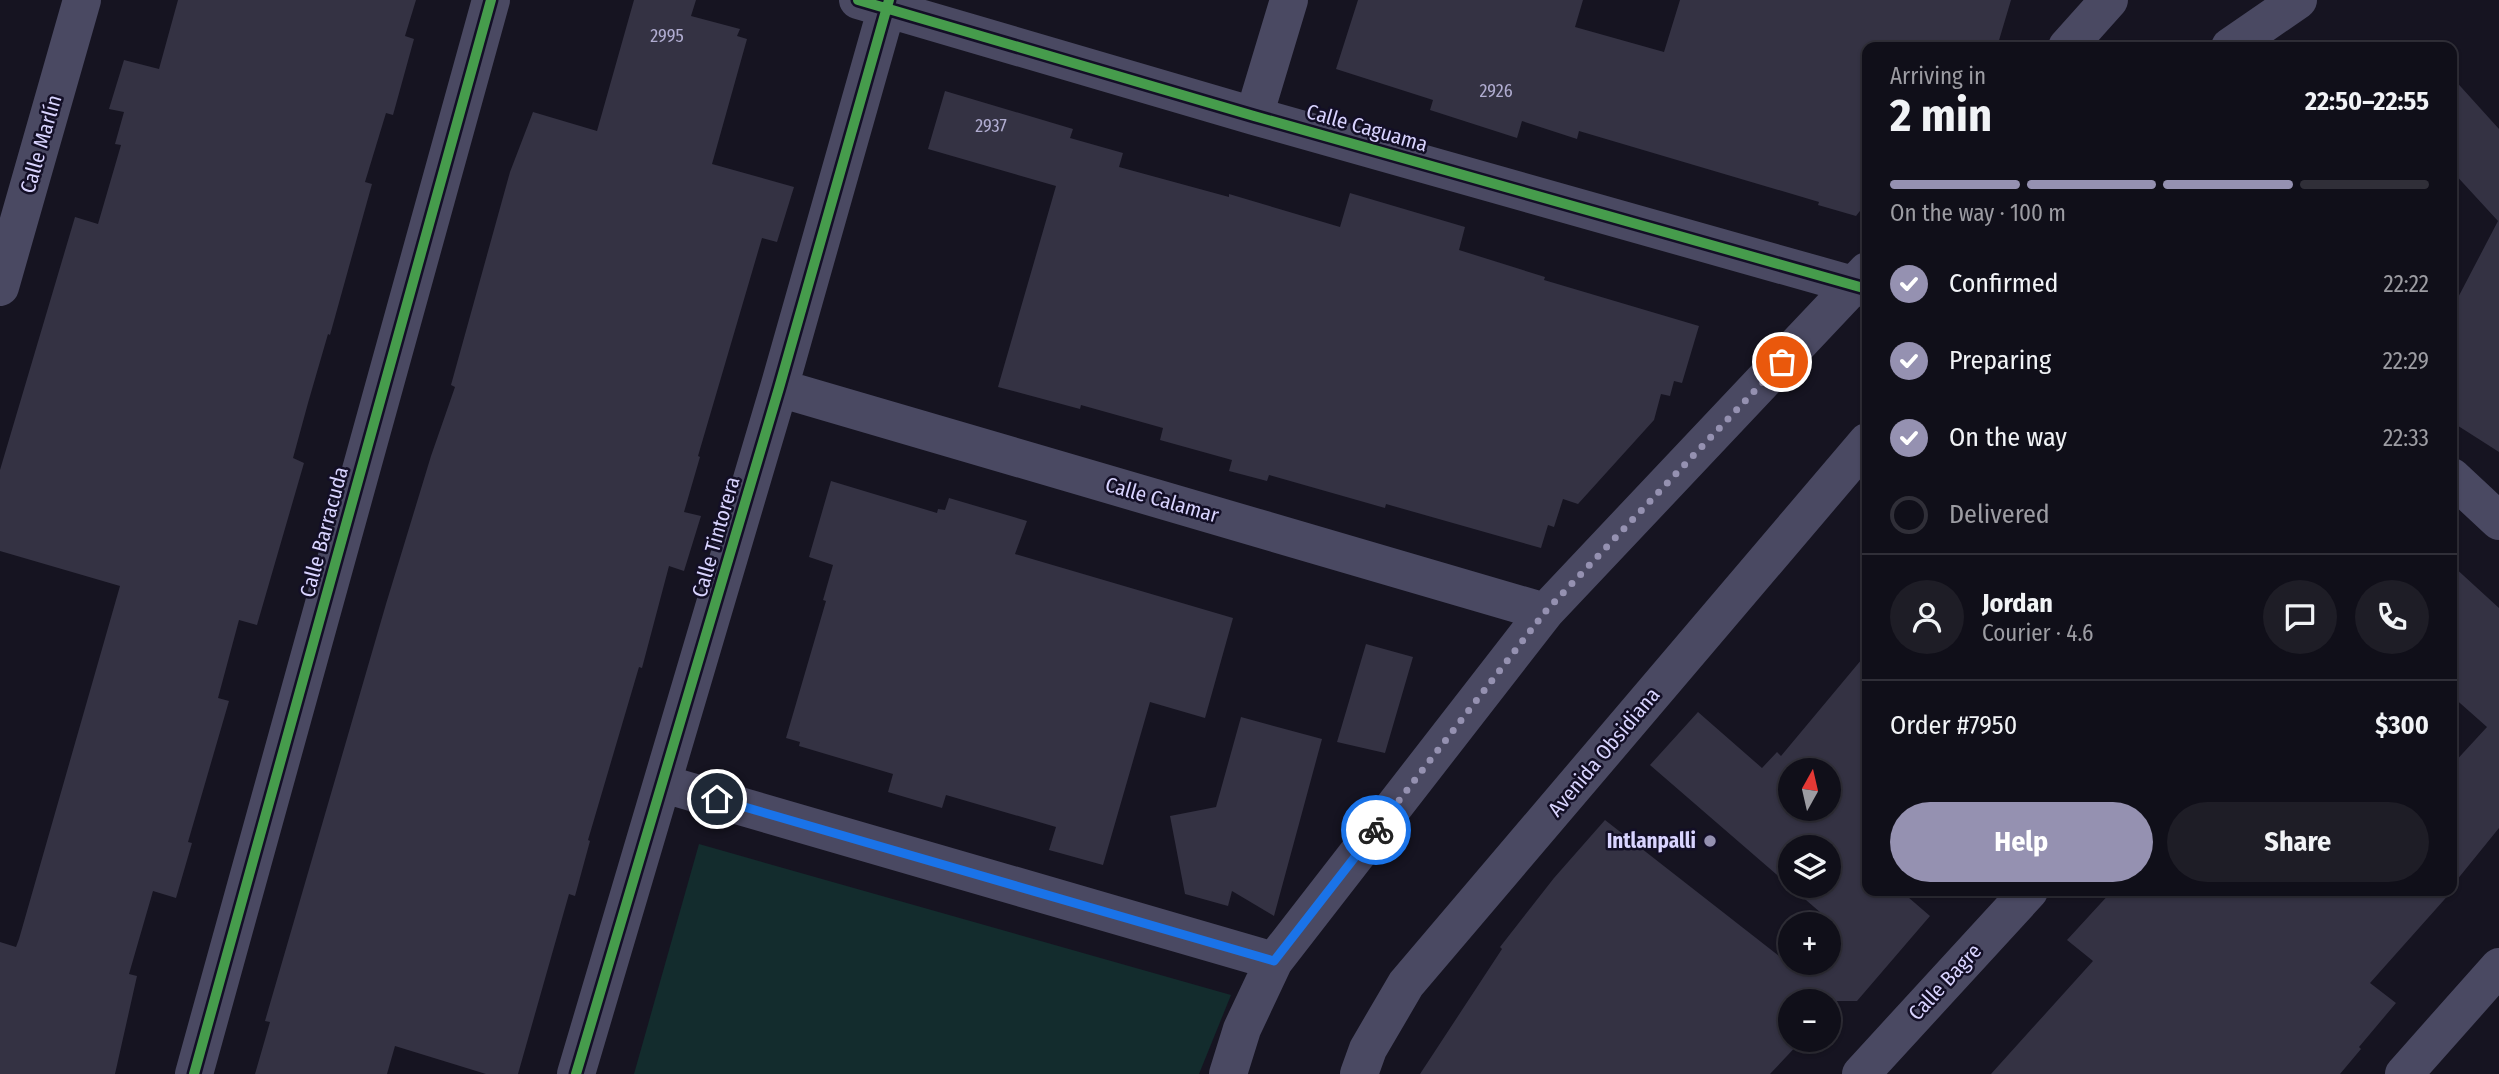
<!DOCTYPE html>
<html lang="en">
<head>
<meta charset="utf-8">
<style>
	:root { --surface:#100f19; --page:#1e1d26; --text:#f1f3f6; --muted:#9c9ca2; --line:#302f38; --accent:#9591b1 }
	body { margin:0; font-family:"Fira Sans Condensed",sans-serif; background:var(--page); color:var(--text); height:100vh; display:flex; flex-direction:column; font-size:26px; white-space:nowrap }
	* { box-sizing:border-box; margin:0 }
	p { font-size:23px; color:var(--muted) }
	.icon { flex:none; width:38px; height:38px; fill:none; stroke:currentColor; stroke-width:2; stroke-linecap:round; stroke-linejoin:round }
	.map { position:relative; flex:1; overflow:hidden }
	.drawer { position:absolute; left:1862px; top:42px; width:595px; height:854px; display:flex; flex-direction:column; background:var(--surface); border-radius:14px; box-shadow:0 2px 5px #0004,0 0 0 2px var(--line) }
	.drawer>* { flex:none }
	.needle { width:46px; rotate:8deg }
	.fabs { position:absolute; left:1778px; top:758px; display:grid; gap:14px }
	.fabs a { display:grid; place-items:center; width:63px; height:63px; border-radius:50%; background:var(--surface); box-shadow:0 2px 5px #0004,0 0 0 2px var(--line); font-size:35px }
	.pin { position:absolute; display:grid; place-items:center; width:60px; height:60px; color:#fff; margin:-30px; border:4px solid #fff; border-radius:50%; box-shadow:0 2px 7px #0007 }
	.courier { position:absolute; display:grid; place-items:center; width:70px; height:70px; margin:-35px; border:5px solid #1a73e8; border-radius:50%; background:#fff; color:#222; box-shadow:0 2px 9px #0007 }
	.summary em { font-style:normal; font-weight:700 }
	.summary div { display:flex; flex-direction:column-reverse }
	.summary { display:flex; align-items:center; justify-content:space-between; height:119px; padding:0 28px }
	h1 { font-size:46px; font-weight:700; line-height:52px }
	.bar { display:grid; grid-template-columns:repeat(4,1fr); gap:10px 7px; align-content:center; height:84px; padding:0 28px }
	.bar i { height:9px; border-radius:5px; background:var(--line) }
	.bar .on { background:var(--accent) }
	.bar p { grid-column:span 4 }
	.line { display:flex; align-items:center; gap:18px; padding:0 28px; border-top:2px solid var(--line) }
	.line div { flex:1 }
	.round { display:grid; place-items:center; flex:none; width:74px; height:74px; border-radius:37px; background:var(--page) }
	ol { padding:0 28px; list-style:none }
	li { display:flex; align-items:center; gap:21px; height:77px }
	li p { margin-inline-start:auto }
	li .icon { padding:7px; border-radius:50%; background:var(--accent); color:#fff; stroke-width:4 }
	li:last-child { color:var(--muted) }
	li i { width:38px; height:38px; border:4px solid var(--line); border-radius:50% }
	.cta { display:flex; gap:14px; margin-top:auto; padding:14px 28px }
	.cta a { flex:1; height:80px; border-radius:42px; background:var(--accent); color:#fff; font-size:28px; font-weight:700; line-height:80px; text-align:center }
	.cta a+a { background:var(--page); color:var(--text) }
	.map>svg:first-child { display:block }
	.green { fill:#132c2d }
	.building { fill:#343243; fill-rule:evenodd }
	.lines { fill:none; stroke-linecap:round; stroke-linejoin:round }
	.minor { stroke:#4a4962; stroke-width:38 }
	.cycleway-casing { stroke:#130f26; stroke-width:15 }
	.cycleway { stroke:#469c4c; stroke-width:10 }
	.done { stroke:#9591b1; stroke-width:7; stroke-dasharray:0 12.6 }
	.route { stroke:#1a73e8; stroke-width:9 }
	.poi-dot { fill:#9591b1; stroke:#130f26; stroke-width:2.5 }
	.labels { text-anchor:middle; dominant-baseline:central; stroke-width:5; stroke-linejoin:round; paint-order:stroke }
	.number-label { font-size:18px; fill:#b0acd0 }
	.street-label { font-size:21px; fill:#d9d4ff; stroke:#130f26 }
	.poi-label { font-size:21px; font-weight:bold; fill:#d9d4ff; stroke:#130f26; text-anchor:end }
</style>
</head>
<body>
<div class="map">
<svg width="2499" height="1074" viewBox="0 0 2499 1074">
	<rect width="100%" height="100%" fill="#161421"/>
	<!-- green -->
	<path class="green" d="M699,844L1231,995L1199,1074H634Z"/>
	<!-- building -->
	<path class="building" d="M178,0H416L405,36L414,39L393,115L386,113L365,182L372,184L330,335L328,334L308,403L293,458L304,463L257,625L239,620L218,698L229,701L188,842L192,843L176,898L153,891L129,974L137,976L115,1074H0V942L16,947L19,939L120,586L0,551V470L75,217L98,224L121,145L115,144L124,112L109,109L124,60L159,69Z
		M634,0H696L691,16L740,29L737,36L747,39L712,164L794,187L777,242L762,238L698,456L700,457L684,512L701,516L684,571L669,566L642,668L639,667L588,840L590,841L575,896L569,894L518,1074H486L395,1046L387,1074H255L270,1022L265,1021L386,604L431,456L455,387L451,385L510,172L533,112L597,131Z
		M1358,0H1583L1575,27L1664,52L1680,0H2011L1997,47H1867V202L1856,216L1818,205L1819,202L1579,131L1577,139L1522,121L1517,138L1430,110L1433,100L1336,69Z
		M2452,77L2499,129V452L2452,422V309L2498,221L2452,171Z
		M945,91L1073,129L1070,138L1123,153L1119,167L1229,197V194L1340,227L1350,193L1465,227L1459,250L1545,277L1544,280L1699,326L1682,383L1674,381L1670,396L1661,394L1654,420L1578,504L1563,499L1554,527L1548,525L1541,548L1386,504L1385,508L1269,475L1267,481L1229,471L1232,460L1160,440L1163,428L1081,405L1080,409L998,387L1056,186L928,149Z
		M831,481L937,513L938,509L945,510L949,498L1027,521L1015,554L1233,618L1205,718L1150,702L1103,865L1049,850L1056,827L946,795L942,808L888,792L893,774L799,746L800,742L786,738L826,601L823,600L833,565L809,557Z
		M2452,565L2499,608V828L2452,886V765L2487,727L2452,696Z
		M1366,644L1413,657L1385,753L1337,742Z
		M1867,653V891H1901L1930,916L1857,1001H1837L1829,1010V1001H1790V1040H1802L1770,1074H1420L1502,949L1500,947L1554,878L1605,820L1783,959L1790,950V962H1829V924H1812L1821,913L1650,765L1698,712L1762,768L1777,752L1781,756ZM1790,770H1829V808H1790ZM1790,847H1829V886H1790Z
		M1241,717L1322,739L1274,916L1232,891L1228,906L1185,894L1170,816L1216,807Z
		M2112,891H2452L2370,983L2396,1003L2359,1047L2361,1049L2340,1074H1991L2093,961L2067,940Z"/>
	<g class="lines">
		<!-- minor -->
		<path class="minor" d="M858,0L1254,116L1867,289
			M2067,47L2109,0
			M2230,47L2298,0
			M1254,116L1289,0
			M0,287L82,0
			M779,388L1545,612
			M2452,477L2499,521
			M664,784L1274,961
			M194,1074L491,0
			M576,1074L779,388L889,0
			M1228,1074L1242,1029L1274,961L1545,612L1867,271
			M1359,1074L1368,1049L1406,984L1867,442
			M1861,1074L2029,891
			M2404,1074L2499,967"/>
		<defs>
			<path id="cycleway" d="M858,0L1254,116L1867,289
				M194,1074L491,0
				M576,1074L779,388L889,0"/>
		</defs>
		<!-- cycleway casing -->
		<use href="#cycleway" class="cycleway-casing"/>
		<!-- cycleway -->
		<use href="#cycleway" class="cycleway"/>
	</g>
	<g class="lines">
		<!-- done -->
		<path class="done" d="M1376,830L1545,612L1782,362"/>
		<!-- route -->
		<path class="route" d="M717,799L1274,961L1376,830"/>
	</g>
	<!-- markers -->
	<circle class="poi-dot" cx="1710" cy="841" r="7"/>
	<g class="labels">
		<!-- number labels -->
		<g class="number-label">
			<text x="667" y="36">2995</text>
			<text x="1496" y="91">2926</text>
			<text x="991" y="126">2937</text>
		</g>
		<!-- street labels -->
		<g class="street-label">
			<text transform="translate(1367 128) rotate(16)">Calle Caguama</text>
			<text transform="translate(41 144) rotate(-74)">Calle Marlín</text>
			<text transform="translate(1162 500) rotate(16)">Calle Calamar</text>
			<text transform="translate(324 532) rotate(-75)">Calle Barracuda</text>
			<text transform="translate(716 537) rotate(-74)">Calle Tintorera</text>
			<text transform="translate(1604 752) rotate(-50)">Avenida Obsidiana</text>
			<text transform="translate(1945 982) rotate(-47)">Calle Bagre</text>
		</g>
		<!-- poi labels -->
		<g class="poi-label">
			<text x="1696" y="841">Intlanpalli</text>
		</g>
	</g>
</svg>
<div class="fabs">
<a><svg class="needle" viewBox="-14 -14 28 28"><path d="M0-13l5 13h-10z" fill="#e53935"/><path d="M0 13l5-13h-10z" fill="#9c9ca2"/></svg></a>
<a><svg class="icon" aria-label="layers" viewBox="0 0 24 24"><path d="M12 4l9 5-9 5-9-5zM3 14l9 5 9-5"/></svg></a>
<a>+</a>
<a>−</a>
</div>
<div class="pin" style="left:1782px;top:362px;background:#ea580c"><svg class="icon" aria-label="bag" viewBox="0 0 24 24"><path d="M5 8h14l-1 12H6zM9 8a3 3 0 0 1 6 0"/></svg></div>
<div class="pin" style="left:717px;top:799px;background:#1f2937"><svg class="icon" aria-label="home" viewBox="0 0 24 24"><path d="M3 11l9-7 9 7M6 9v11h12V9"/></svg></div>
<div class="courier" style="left:1376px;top:830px"><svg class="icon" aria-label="bike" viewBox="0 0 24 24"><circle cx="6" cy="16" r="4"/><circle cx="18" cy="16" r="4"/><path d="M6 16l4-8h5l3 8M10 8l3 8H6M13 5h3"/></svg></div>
<section class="drawer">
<div class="summary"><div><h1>2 min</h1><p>Arriving in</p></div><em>22:50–22:55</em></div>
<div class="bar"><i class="on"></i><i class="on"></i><i class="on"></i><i></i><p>On the way · 100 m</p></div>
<ol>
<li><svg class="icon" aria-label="check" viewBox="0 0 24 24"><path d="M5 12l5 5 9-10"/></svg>Confirmed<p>22:22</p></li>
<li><svg class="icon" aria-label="check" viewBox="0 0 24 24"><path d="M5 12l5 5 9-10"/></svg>Preparing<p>22:29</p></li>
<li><svg class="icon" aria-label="check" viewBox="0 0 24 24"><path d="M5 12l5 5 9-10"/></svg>On the way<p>22:33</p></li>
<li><i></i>Delivered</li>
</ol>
<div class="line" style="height:126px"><a class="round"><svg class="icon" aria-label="person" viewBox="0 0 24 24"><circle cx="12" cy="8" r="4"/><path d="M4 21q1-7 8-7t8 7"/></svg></a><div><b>Jordan</b><p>Courier · 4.6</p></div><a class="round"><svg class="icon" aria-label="chat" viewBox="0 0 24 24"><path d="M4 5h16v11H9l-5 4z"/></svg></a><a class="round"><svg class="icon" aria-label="phone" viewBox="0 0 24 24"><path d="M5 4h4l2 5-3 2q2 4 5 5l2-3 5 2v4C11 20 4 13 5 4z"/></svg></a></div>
<div class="line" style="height:91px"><div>Order #7950</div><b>$300</b></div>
<div class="cta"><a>Help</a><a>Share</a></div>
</section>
</div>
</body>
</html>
